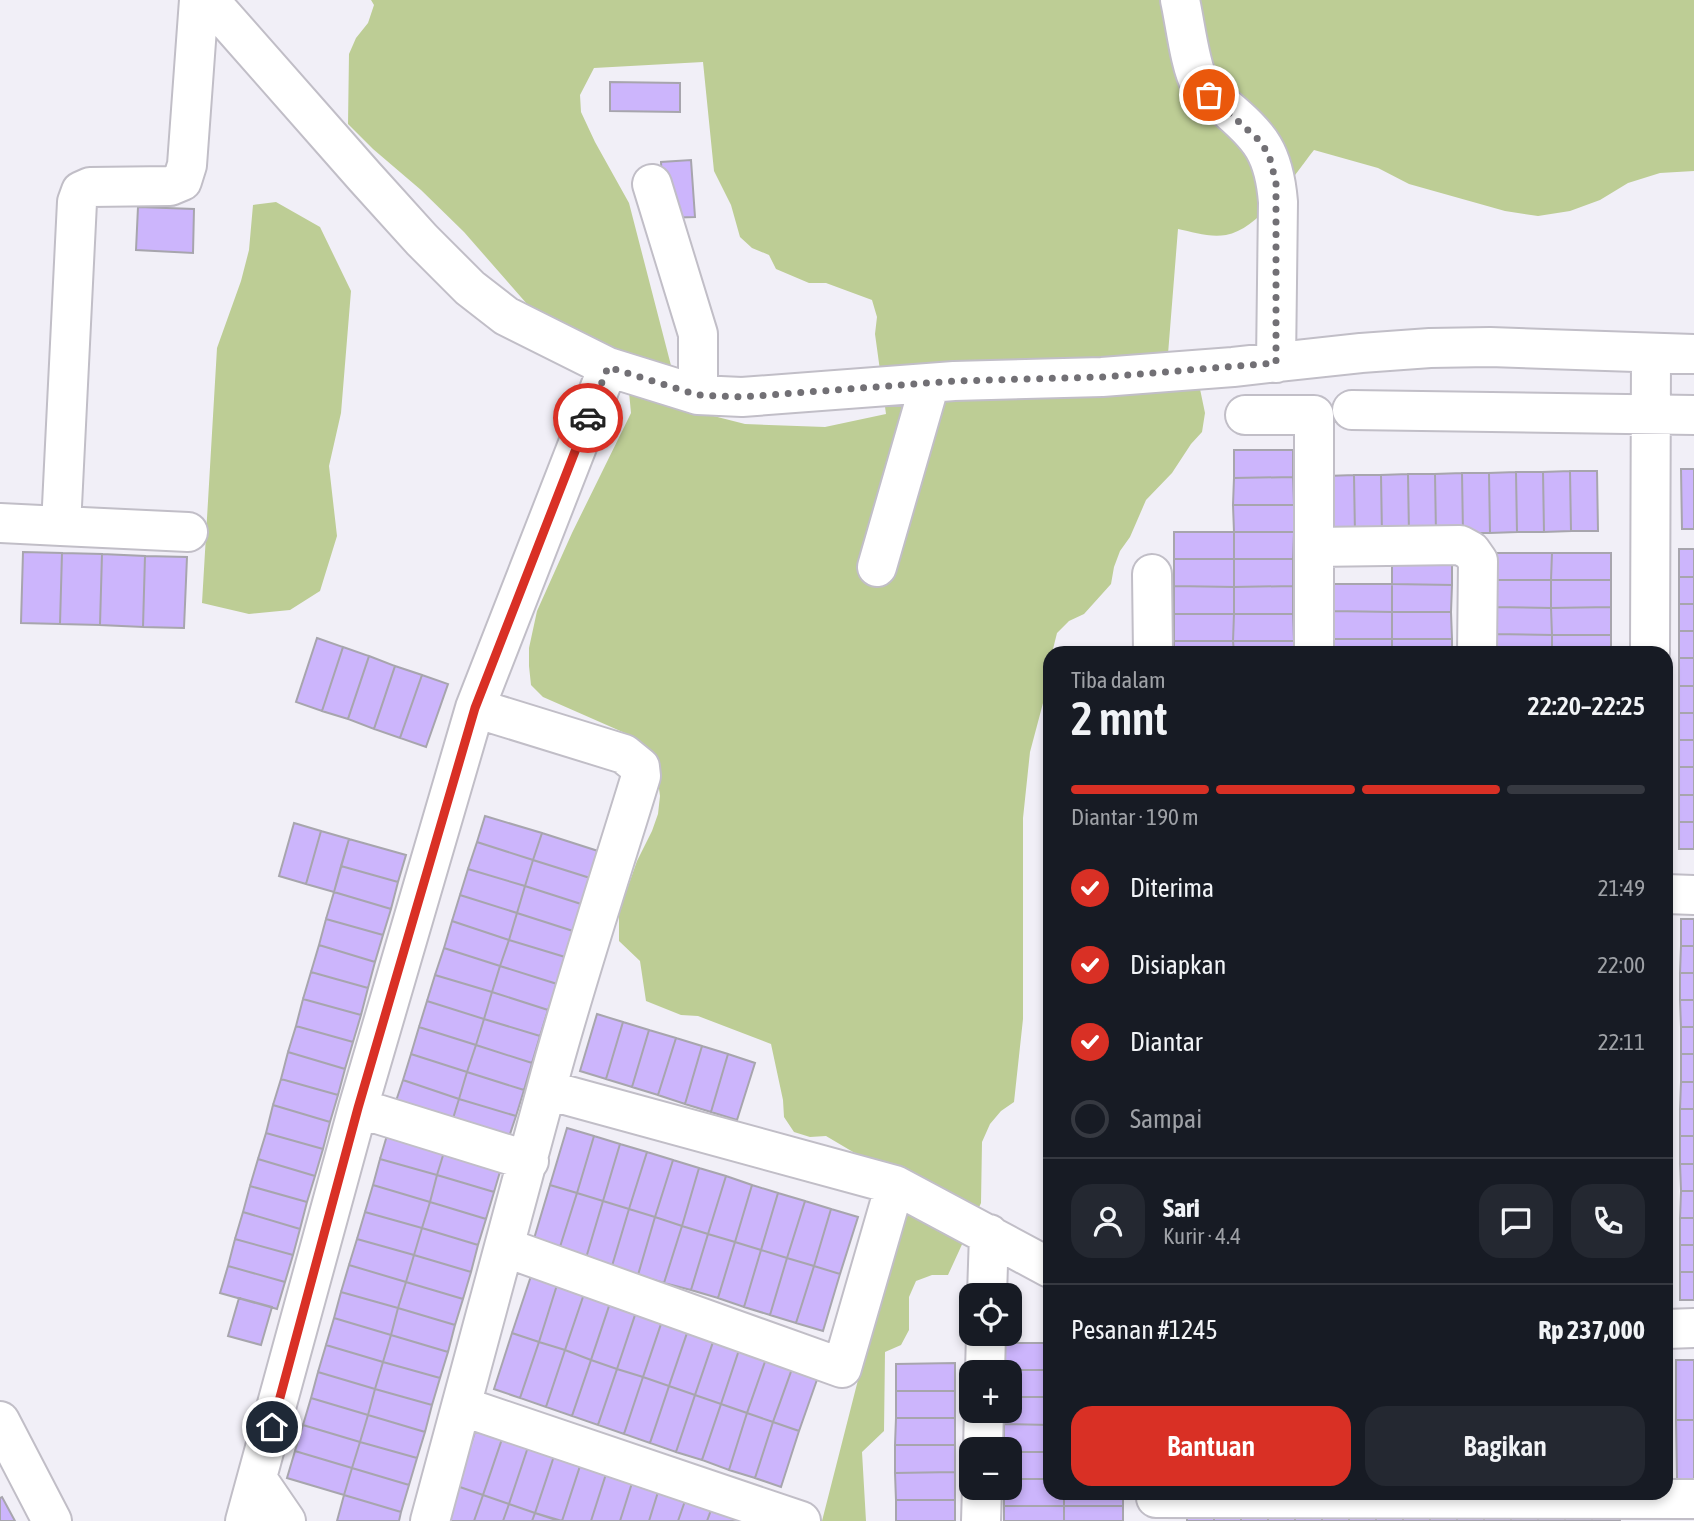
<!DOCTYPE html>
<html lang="id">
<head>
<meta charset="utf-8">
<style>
	:root { --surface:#171b24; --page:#242831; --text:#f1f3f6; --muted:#9ea1a6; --line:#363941; --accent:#d93025 }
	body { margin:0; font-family:"Asap Condensed",sans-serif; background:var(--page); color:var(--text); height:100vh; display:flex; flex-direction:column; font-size:26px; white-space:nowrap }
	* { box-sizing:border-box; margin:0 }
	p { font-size:23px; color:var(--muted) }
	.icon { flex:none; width:38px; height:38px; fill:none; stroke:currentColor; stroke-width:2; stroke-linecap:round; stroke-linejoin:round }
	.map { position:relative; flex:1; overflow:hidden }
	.details { position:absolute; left:1043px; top:646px; width:630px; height:854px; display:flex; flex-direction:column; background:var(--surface); border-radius:21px; box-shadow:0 4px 10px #0003 }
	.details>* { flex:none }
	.tools { position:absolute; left:959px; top:1283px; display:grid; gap:14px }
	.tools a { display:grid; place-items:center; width:63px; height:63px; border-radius:14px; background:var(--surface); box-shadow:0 4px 10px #0003; font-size:35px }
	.pin { position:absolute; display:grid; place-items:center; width:60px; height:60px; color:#fff; margin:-30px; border:4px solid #fff; border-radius:50%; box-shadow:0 2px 7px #0007 }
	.courier { position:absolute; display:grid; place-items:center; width:70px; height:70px; margin:-35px; border:5px solid #d93025; border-radius:50%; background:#fff; color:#222; box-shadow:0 2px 9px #0007 }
	.head em { font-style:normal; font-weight:600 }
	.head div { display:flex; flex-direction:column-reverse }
	.head { display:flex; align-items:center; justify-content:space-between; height:119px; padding:0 28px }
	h1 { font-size:46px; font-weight:600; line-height:52px }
	.bar { display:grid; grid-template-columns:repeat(4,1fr); gap:10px 7px; align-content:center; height:84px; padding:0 28px }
	.bar i { height:9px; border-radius:5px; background:var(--line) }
	.bar .current { background:var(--accent) }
	.bar p { grid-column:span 4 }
	.line { display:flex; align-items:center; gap:18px; padding:0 28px; border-top:2px solid var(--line) }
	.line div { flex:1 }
	.round { display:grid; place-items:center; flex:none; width:74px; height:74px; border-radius:21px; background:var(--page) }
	ol { padding:0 28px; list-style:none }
	li { display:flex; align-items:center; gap:21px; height:77px }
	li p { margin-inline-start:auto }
	li .icon { padding:7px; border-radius:50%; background:var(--accent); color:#fff; stroke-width:4 }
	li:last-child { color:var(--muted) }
	li i { width:38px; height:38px; border:4px solid var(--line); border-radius:50% }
	.cta { display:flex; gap:14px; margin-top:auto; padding:14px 28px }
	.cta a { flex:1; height:80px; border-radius:21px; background:var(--accent); color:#fff; font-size:28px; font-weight:600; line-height:80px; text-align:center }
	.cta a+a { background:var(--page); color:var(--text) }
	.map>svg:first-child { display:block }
	.green { fill:#bdcd95; fill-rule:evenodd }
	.building { fill:#ccb5fc; stroke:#a7a5ad; stroke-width:2 }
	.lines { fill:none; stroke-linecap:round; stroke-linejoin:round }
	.minor-casing { stroke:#c1bec7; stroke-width:42 }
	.minor { stroke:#fff; stroke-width:38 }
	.done { stroke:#727075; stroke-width:7; stroke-dasharray:0 12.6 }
	.route { stroke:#d93025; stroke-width:9 }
</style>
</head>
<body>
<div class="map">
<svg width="1694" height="1521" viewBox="0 0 1694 1521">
	<rect width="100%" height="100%" fill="#f1eff7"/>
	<!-- green -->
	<path class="green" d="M371,0H1694V171L1660,173L1628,183L1600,200L1570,211L1538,216L1505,211L1409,184L1378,168L1314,150C1294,175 1260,229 1226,235C1210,238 1193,232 1178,229L1168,354L1200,389L1205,413L1202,432L1191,444L1172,473L1146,500L1130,537L1120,551L1114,567L1111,584L1084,614L1069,621L1057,633L1052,653H1050L1047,688L1030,752L1023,818V1019L1014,1102L1001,1111L990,1124L982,1142L981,1203L948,1275H932L916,1281L909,1297V1330L901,1345L885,1352L884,1431L862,1452L866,1521H822L871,1329L892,1175L826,1136L810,1137L794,1132L784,1117L783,1100L771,1044L698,1016L681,1015L646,1001L640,961L619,941V912L637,861L652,831L658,814L660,796L656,767L634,737L543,697L531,685L529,666V648L537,611L572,533L631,413L626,361L534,312L464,232L421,190L373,149L348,124L349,54L356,38L368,23L374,5ZM703,62L714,171L731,205L740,237L752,248L769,255L776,269L809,283H826L872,300L877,317L875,334L886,414L825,427L745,424L682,408L629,203L595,142L581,112L580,95L594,68Z
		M276,202L320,227L351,291L341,413L329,466L337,536L320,591L290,610L249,614L202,603L217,348L241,281L249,250L253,205Z"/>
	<!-- building -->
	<path class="building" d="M610,82L680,83V112L610,111Z
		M691,160L695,217L664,218L661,162Z
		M138,207L194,209L193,253L136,250Z
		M1234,450H1293V477L1234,478Z
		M1681,469H1694V529H1682Z
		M1570,471H1597L1598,531H1571Z
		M1570,471L1571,531L1544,532L1543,472Z
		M1516,472H1543L1544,532H1517Z
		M1516,472L1517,532L1490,533L1489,473Z
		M1462,473L1463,533L1436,534L1435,474Z
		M1462,473H1489L1490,533H1463Z
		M1408,474L1409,534L1382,535L1381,475Z
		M1408,474H1435L1436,534H1409Z
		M1354,475L1355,535L1328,536L1327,476Z
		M1354,475H1381L1382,535H1355Z
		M1293,477L1294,505H1233L1234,478Z
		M1233,505H1294V532H1234Z
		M1174,532H1234V559H1174Z
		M1234,532H1294L1293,559H1234Z
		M1679,549H1694V577H1679Z
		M23,552L62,553L60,624L21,623Z
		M62,553L102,554L100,625L60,624Z
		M1492,553H1552L1551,580H1492Z
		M1552,553H1611V580H1551Z
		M102,554L145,556L143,627L100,625Z
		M145,556L187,557L184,628L143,627Z
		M1392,557H1452V585L1392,584Z
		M1174,559H1234V587L1174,586Z
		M1234,559H1293V586L1234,587Z
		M1679,577H1694V604H1679Z
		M1492,580H1551V608L1492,607Z
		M1551,580H1611V607L1551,608Z
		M1332,584H1392V612L1332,611Z
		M1392,584L1452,585L1451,612H1392Z
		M1174,586L1234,587V614H1174Z
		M1293,586V614H1234V587Z
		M1679,604H1694V631H1679Z
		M1492,607L1551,608L1552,635L1492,634Z
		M1611,607V635H1552L1551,608Z
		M1332,611L1392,612V639H1332Z
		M1392,612H1451L1452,639H1392Z
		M1174,614H1234L1233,641H1174Z
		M1234,614H1293L1294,641H1233Z
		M1679,631H1694V658H1679Z
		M1492,634L1552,635V653H1492Z
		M1552,635H1611V653H1552Z
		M317,638L343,647L322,711L296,702Z
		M1332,639H1392V653H1332Z
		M1392,639H1452V653H1392Z
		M1174,641H1233L1234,653H1174Z
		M1233,641H1294V653H1234Z
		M343,647L369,656L348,719L322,711Z
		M369,656L395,666L374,729L348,719Z
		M1679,658H1694V686H1679Z
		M395,666L422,675L400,738L374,729Z
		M422,675L448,684L426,747L400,738Z
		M1679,686H1694V713H1679Z
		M1679,713H1694V740H1679Z
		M1679,740H1694V767H1679Z
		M1679,767H1694V795H1679Z
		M1679,795H1694V822H1679Z
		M485,816L542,833L533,860L477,842Z
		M1679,822H1694V849H1679Z
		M294,823L321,831L306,884L279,876Z
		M321,831L349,839L334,892L306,884Z
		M542,833L598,851L590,878L533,860Z
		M349,839L406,855L398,882L341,866Z
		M477,842L533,860L525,886L468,869Z
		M533,860L590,878L581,904L525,886Z
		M341,866L398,882L391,909L334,892Z
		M468,869L525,886L517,913L460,895Z
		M525,886L581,904L573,931L517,913Z
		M334,892L391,909L383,935L326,919Z
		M460,895L517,913L509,940L452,921Z
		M517,913L573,931L565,957L509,940Z
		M326,919L383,935L375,962L319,945Z
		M1681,919H1694V946H1681Z
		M452,921L509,940L500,966L444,948Z
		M509,940L565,957L557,984L500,966Z
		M319,945L375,962L368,988L311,972Z
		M1681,946H1694V973H1680Z
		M444,948L500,966L492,992L435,975Z
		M500,966L557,984L548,1010L492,992Z
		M311,972L368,988L361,1015L303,999Z
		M1680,973H1694V1000H1680Z
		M435,975L492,992L484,1019L427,1001Z
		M492,992L548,1010L540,1036L484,1019Z
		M303,999L361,1015L353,1042L296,1026Z
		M1680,1000H1694V1027H1681Z
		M427,1001L484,1019L476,1045L419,1027Z
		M597,1014L623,1022L606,1079L580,1071Z
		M484,1019L540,1036L532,1063L476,1045Z
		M623,1022L649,1030L632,1087L606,1079Z
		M296,1026L353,1042L345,1069L288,1052Z
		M419,1027L476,1045L467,1072L411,1054Z
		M1681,1027H1694V1054H1681Z
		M649,1030L676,1038L658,1095L632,1087Z
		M676,1038L702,1046L685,1104L658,1095Z
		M476,1045L532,1063L524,1090L467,1072Z
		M702,1046L728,1054L711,1112L685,1104Z
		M288,1052L345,1069L338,1095L281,1079Z
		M411,1054L467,1072L459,1099L403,1080Z
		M728,1054L755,1063L737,1120L711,1112Z
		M1681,1054H1694V1082H1681Z
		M467,1072L524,1090L516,1116L459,1099Z
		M281,1079L338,1095L330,1122L273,1105Z
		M403,1080L459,1099L451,1125L394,1107Z
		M1681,1082H1694V1109H1680Z
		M459,1099L516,1116L507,1143L451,1125Z
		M273,1105L330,1122L323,1149L266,1133Z
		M1680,1109H1694V1136H1680Z
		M567,1128L594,1136L577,1193L550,1185Z
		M388,1132L445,1149L437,1175L380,1159Z
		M266,1133L323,1149L315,1176L258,1159Z
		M594,1136L620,1144L603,1201L577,1193Z
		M1680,1136H1694V1164H1680Z
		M620,1144L647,1152L629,1209L603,1201Z
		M445,1149L502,1165L494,1192L437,1175Z
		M647,1152L673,1160L655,1217L629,1209Z
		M258,1159L315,1176L307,1202L250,1186Z
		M380,1159L437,1175L430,1202L373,1185Z
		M673,1160L699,1168L682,1226L655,1217Z
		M1680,1164H1694V1191H1681Z
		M699,1168L726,1176L708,1234L682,1226Z
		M437,1175L494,1192L486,1219L430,1202Z
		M726,1176L752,1185L735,1242L708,1234Z
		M373,1185L430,1202L422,1228L365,1212Z
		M550,1185L577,1193L559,1250L533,1242Z
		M752,1185L778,1193L761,1250L735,1242Z
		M250,1186L307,1202L300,1229L243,1212Z
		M1681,1191H1694V1218H1680Z
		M577,1193L603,1201L586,1258L559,1250Z
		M778,1193L805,1201L787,1258L761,1250Z
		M603,1201L629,1209L612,1266L586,1258Z
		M805,1201L831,1209L814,1266L787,1258Z
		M430,1202L486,1219L478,1245L422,1228Z
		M629,1209L655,1217L638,1275L612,1266Z
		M831,1209L858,1217L840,1274L814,1266Z
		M243,1212L300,1229L293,1255L235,1239Z
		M365,1212L422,1228L414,1255L357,1239Z
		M655,1217L682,1226L664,1283L638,1275Z
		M1680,1218H1694V1245H1680Z
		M682,1226L708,1234L691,1290L664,1283Z
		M422,1228L478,1245L471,1272L414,1255Z
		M708,1234L735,1242L718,1298L691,1290Z
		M235,1239L293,1255L285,1282L228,1266Z
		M357,1239L414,1255L406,1282L349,1265Z
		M735,1242L761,1250L744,1307L718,1298Z
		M1680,1245H1694V1272H1680Z
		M761,1250L787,1258L770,1315L744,1307Z
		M414,1255L471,1272L463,1299L406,1282Z
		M787,1258L814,1266L796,1323L770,1315Z
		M349,1265L406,1282L398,1308L341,1292Z
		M228,1266L285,1282L277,1309L220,1293Z
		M814,1266L840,1274L823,1331L796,1323Z
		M1680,1272H1694V1300H1680Z
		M531,1276L557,1285L539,1342L512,1333Z
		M406,1282L463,1299L455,1325L398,1308Z
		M557,1285L584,1294L565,1350L539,1342Z
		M341,1292L398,1308L391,1335L334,1318Z
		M584,1294L610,1303L591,1360L565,1350Z
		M239,1298L272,1307L261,1345L228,1336Z
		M610,1303L636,1312L617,1369L591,1360Z
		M398,1308L455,1325L448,1352L391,1335Z
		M636,1312L662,1321L643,1377L617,1369Z
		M334,1318L391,1335L383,1362L326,1345Z
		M662,1321L688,1330L669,1386L643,1377Z
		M688,1330L714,1339L695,1395L669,1386Z
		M512,1333L539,1342L520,1398L494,1389Z
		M391,1335L448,1352L440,1378L383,1362Z
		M714,1339L740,1347L721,1404L695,1395Z
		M539,1342L565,1350L546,1407L520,1398Z
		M1004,1343H1050V1370H1004Z
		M326,1345L383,1362L375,1389L318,1372Z
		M740,1347L767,1356L747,1413L721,1404Z
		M565,1350L591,1360L572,1416L546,1407Z
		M767,1356L793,1366L773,1422L747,1413Z
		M591,1360L617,1369L598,1425L572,1416Z
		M1676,1360H1694V1420H1676Z
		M383,1362L440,1378L432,1405L375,1389Z
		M955,1363V1391H896V1364Z
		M793,1366L819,1374L799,1431L773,1422Z
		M617,1369L643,1377L624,1434L598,1425Z
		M1004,1370H1050V1397H1010V1372H1004Z
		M318,1372L375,1389L368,1415L311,1398Z
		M643,1377L669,1386L650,1443L624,1434Z
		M669,1386L695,1395L676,1452L650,1443Z
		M375,1389L432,1405L425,1432L368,1415Z
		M896,1391H955V1418H896Z
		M695,1395L721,1404L702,1460L676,1452Z
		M1010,1397H1050V1425L1004,1424V1410H1010Z
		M311,1398L368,1415L360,1442L303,1425Z
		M721,1404L747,1413L729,1470L702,1460Z
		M747,1413L773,1422L755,1478L729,1470Z
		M368,1415L425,1432L417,1458L360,1442Z
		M896,1418H955V1445H895Z
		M1676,1420H1694V1480H1677Z
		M773,1422L799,1431L781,1487L755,1478Z
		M1004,1424L1050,1425V1452H1010V1449H1004Z
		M303,1425L360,1442L352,1468L295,1451Z
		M476,1429L502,1439L483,1495L457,1486Z
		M502,1439L528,1447L509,1504L483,1495Z
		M360,1442L417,1458L409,1485L352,1468Z
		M895,1445H955V1472L895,1473Z
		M528,1447L554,1456L535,1513L509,1504Z
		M295,1451L352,1468L344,1495L287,1478Z
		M1010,1452H1050V1479H1010Z
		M554,1456L580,1466L562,1521L535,1513Z
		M580,1466L606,1474L591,1521H562Z
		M352,1468L409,1485L401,1512L344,1495Z
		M955,1472V1500H896L895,1473Z
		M606,1474L632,1483L620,1521H591Z
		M1010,1479H1050V1493H1064V1506H1004V1488H1010Z
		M632,1483L658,1492L649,1521H620Z
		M457,1486L483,1495L474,1521H445Z
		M658,1492L685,1501L678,1521H649Z
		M1064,1493H1123V1506H1064Z
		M344,1495L401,1512L399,1521H337Z
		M483,1495L509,1504L503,1521H474Z
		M2,1497L15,1521H0V1498Z
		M896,1500H955V1521H896Z
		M685,1501L711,1510L707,1521H678Z
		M509,1504L535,1513L532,1521H503Z
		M1004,1506H1064V1521H1004Z
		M1064,1506H1123V1521H1064Z
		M711,1510L737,1519L736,1521H707Z
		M535,1513L559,1521H532Z
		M1565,1514V1521H1538V1515Z
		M1565,1514L1592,1515V1521H1565Z
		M1403,1515V1521H1376V1516Z
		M1403,1515L1430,1516V1521H1403Z
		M1457,1515V1521H1430V1516Z
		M1457,1515H1484V1521H1457Z
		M1484,1515H1511V1521H1484Z
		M1511,1515H1538V1521H1511Z
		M1592,1515H1619L1620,1521H1592Z
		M1295,1516V1521H1268V1517Z
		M1295,1516H1322V1521H1295Z
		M1322,1516H1349V1521H1322Z
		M1349,1516H1376V1521H1349Z
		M1187,1517H1214V1521H1187Z
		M1214,1517H1241V1521H1214Z
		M1241,1517H1268V1521H1241Z"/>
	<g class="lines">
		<defs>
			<path id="minor" d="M209,0L365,177L422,240L470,288L506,316L608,367L698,395L742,397L954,381L1102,377L1233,367L1361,353L1430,348L1490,347L1694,354
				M1180,0C1185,22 1190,67 1200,84C1206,94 1216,99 1224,106C1261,137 1274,153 1278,202L1276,363
				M652,184L698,334V395
				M1352,410L1694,415
				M1245,415H1314V653
				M0,523L61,526
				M188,532L61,526L77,202L81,191L90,187L170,186L182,181L187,165L199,0
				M1314,547L1460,545L1471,551L1478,561L1477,653
				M877,567L930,383
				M1152,574L1153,653
				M1650,653L1651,353
				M1666,894L1694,895
				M547,1090L895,1185L1050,1268
				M358,1108L529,1161
				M504,1247L842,1368L895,1185
				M987,1295L989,1234
				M1666,1329L1694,1328
				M985,1372L986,1334
				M461,1406L801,1521
				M0,1421L52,1521
				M983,1449L984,1410
				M258,1480L286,1521
				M1156,1498L1694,1499
				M245,1521L358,1108L475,708L608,367
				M430,1521C468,1378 508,1235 546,1091C574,985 609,881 641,776L640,767L624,754L475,708
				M981,1521L982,1488"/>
		</defs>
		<!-- minor casing -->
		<use href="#minor" class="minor-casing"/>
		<!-- minor -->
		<use href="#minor" class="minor"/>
	</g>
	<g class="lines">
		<!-- done -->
		<path class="done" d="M588,418L608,367L698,395L742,397L954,381L1102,377L1276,363V183L1269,155L1260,141L1209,95"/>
		<!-- route -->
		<path class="route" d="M272,1427L358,1108L475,708L588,418"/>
	</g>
</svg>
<div class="tools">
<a><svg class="icon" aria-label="locate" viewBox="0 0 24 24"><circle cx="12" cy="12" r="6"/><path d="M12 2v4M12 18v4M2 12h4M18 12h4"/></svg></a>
<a>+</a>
<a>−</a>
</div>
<div class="pin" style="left:1209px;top:95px;background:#ea580c"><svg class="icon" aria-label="bag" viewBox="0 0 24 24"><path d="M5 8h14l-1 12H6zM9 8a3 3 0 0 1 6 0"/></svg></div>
<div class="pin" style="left:272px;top:1427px;background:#1f2937"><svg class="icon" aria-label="home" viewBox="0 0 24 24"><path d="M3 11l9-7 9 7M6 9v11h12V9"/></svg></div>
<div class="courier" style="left:588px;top:418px"><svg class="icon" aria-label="car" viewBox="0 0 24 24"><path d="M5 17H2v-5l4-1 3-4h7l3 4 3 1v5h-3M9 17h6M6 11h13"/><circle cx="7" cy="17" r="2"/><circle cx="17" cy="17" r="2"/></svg></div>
<section class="details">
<div class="head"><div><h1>2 mnt</h1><p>Tiba dalam</p></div><em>22:20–22:25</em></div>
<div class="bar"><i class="current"></i><i class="current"></i><i class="current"></i><i></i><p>Diantar · 190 m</p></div>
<ol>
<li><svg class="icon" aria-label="check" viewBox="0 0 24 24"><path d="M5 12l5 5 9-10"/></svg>Diterima<p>21:49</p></li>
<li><svg class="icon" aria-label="check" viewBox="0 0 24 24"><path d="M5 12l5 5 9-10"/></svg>Disiapkan<p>22:00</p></li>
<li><svg class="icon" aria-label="check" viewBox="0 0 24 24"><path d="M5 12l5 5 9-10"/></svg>Diantar<p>22:11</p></li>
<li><i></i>Sampai</li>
</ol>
<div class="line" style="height:126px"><a class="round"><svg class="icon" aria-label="person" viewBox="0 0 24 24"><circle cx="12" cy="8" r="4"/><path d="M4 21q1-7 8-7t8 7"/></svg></a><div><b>Sari</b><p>Kurir · 4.4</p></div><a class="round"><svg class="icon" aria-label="chat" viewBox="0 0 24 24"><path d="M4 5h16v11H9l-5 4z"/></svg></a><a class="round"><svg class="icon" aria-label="phone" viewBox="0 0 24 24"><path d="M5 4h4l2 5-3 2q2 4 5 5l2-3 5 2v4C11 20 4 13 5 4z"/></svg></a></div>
<div class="line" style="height:91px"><div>Pesanan #1245</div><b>Rp 237,000</b></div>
<div class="cta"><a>Bantuan</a><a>Bagikan</a></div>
</section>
</div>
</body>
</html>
